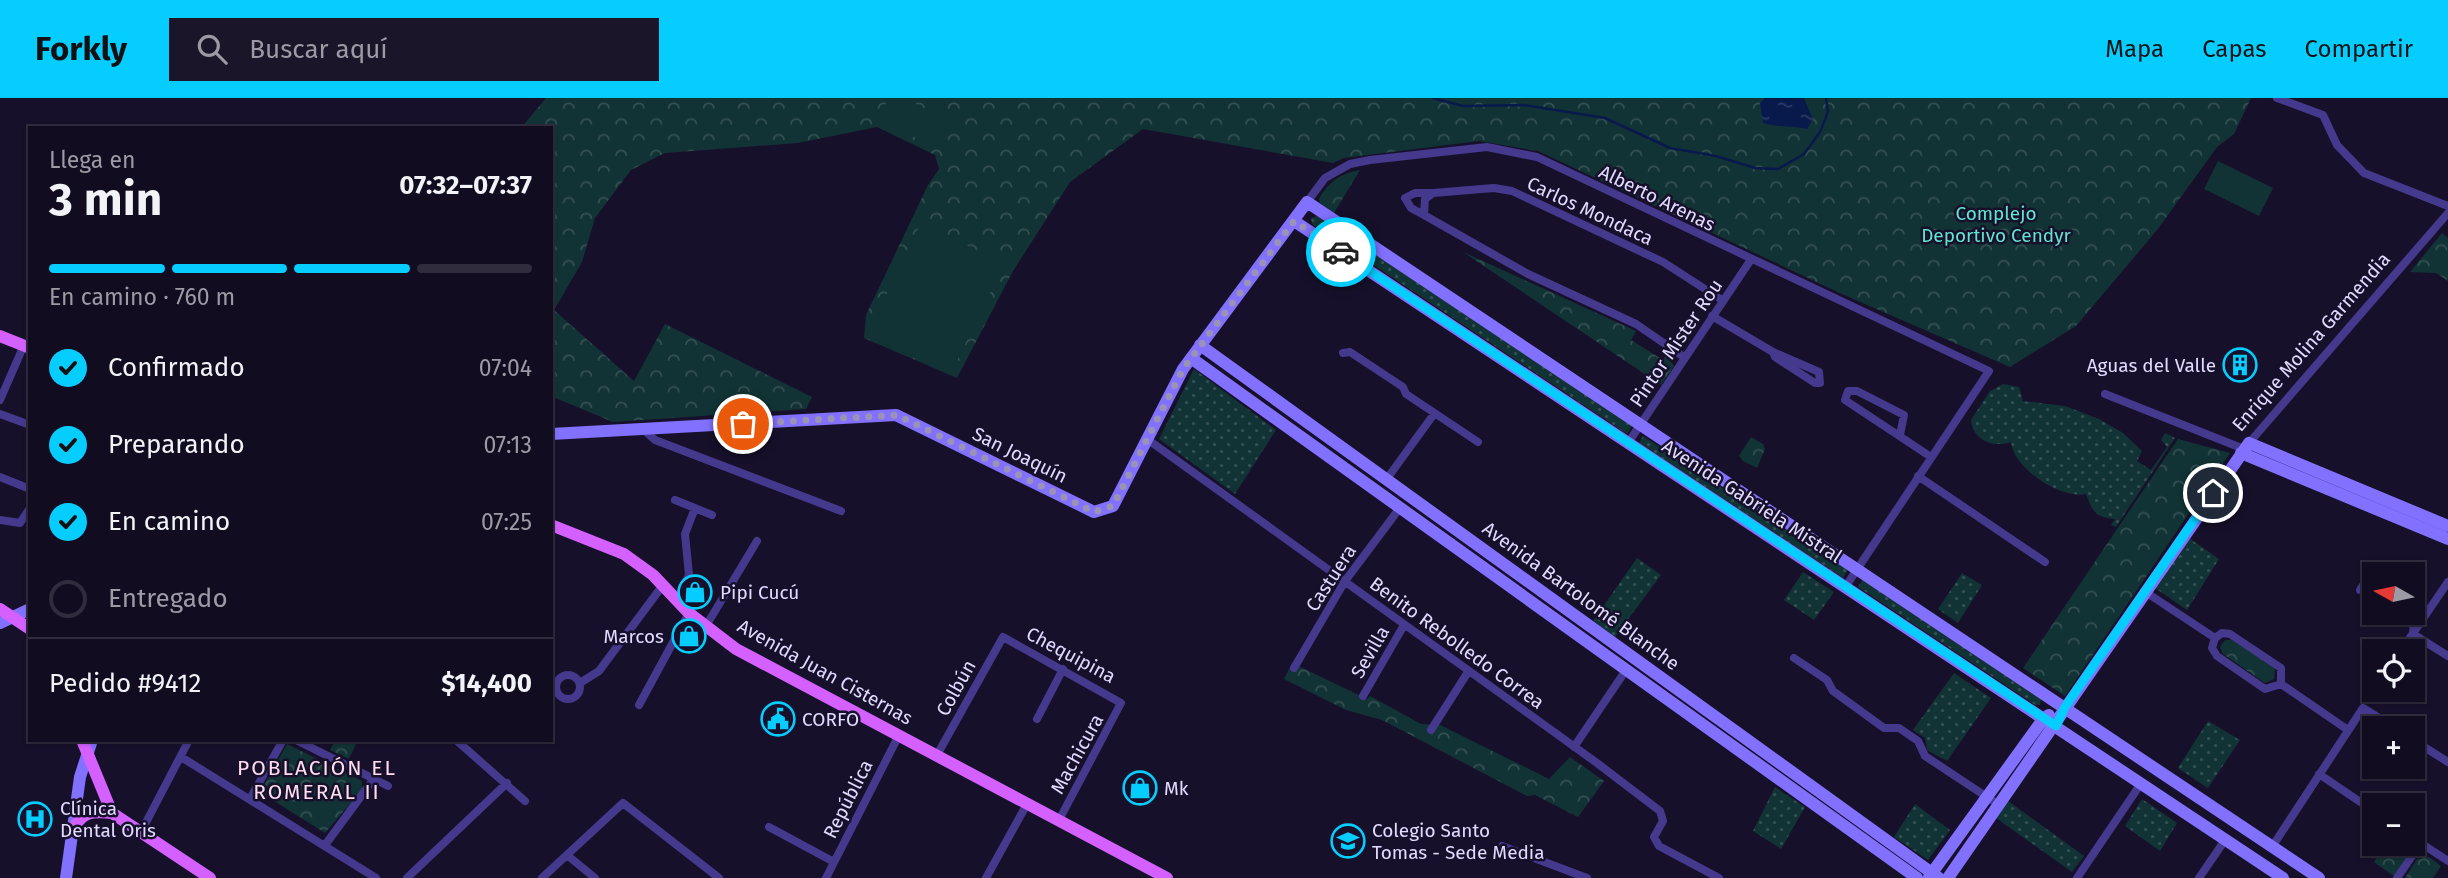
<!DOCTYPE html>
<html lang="es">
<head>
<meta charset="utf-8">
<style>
	:root { --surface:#110c20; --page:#1a1529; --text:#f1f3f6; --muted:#9c9ba5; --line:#302c3e; --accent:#06cdff }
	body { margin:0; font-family:"Fira Sans",sans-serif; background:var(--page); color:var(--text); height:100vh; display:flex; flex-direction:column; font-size:26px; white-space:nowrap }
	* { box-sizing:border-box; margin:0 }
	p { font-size:23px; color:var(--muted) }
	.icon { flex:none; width:38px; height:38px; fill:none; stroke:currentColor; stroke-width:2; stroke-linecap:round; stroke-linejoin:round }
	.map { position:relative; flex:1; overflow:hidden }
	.details { position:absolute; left:28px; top:28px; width:525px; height:616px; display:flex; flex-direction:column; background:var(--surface); border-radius:0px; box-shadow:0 2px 5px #0004,0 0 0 2px var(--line) }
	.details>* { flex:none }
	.needle { width:46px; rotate:279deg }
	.controls { position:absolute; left:2362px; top:464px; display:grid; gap:14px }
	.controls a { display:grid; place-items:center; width:63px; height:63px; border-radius:0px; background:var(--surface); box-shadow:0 2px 5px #0004,0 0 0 2px var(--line); font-size:35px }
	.pin { position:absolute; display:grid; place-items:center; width:60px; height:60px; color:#fff; margin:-30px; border:4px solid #fff; border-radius:50%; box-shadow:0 2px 7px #0007 }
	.courier { position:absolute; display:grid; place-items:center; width:70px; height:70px; margin:-35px; border:5px solid #06cdff; border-radius:50%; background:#fff; color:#222; box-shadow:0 2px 9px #0007 }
	.headline em { font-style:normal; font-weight:700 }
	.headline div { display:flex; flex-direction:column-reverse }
	.headline { display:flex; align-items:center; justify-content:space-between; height:119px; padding:0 21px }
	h1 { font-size:46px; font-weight:700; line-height:52px }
	.bar { display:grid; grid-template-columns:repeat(4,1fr); gap:10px 7px; align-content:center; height:84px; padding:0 21px }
	.bar i { height:9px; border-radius:5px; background:var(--line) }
	.bar .active { background:var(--accent) }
	.bar p { grid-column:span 4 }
	.line { display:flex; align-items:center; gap:18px; padding:0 21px; border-top:2px solid var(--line) }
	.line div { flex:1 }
	ol { padding:0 21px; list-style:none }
	li { display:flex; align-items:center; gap:21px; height:77px }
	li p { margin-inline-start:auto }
	li .icon { padding:7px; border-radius:50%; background:var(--accent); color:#111; stroke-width:4 }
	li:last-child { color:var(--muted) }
	li i { width:38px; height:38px; border:4px solid var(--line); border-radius:50% }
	header { display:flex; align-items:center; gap:42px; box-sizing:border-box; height:98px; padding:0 35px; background:var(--accent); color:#111 }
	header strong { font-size:33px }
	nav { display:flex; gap:38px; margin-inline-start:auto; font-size:24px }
	.search { width:490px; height:63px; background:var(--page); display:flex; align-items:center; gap:18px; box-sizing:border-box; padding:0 24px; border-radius:0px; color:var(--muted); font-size:26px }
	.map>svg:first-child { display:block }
	.grass { fill:url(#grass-dots) }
	.park { fill:url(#park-crowns) }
	.garden { fill:#123335 }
	.water { fill:url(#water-ripples) }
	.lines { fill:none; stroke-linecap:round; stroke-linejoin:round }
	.stream { stroke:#081a4b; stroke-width:2.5 }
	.street { stroke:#44398c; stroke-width:8 }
	.secondary { stroke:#8271ff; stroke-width:12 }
	.primary { stroke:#d461ff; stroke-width:12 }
	.done { stroke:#9b93b5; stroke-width:7; stroke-dasharray:0 12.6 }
	.route { stroke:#06cdff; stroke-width:9 }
	.labels { text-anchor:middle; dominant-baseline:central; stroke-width:5; stroke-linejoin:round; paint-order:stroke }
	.street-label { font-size:19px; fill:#e2daff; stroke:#17102b }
	.park-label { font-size:19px; fill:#5fe6d2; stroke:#17102b }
	.poi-label { font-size:19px; fill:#e2daff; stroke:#17102b; text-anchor:start }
	.neighbourhood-label { font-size:21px; letter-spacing:2px; fill:#ffdcef; stroke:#17102b }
</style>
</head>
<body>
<header>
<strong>Forkly</strong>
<div class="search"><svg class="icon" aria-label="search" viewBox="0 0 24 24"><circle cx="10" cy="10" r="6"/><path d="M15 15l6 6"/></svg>Buscar aquí</div>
<nav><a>Mapa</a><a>Capas</a><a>Compartir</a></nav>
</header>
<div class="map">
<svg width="2448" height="780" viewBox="0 0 2448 780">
	<defs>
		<pattern id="grass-dots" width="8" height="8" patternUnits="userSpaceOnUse" patternTransform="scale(1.75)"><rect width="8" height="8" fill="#123335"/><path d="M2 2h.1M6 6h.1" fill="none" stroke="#345053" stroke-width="1.8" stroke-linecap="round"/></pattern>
		<pattern id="park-crowns" width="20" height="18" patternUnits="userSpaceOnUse" patternTransform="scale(1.75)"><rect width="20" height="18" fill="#123335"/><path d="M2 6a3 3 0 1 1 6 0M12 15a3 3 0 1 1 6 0" fill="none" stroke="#345053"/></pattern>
		<pattern id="water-ripples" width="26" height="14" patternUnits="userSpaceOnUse" patternTransform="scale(1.75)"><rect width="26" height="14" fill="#081a4b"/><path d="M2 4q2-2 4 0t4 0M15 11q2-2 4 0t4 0" fill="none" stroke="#2c3b66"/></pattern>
	</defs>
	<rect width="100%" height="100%" fill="#17102b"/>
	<!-- grass -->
	<path class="grass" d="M1317,118L1632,328L1627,336L1312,126L1311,120Z
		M1194,271L1276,332L1235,396L1159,341Z
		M2003,286L2019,289L2023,303L2065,308L2099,321L2123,335L2142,353L2137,363L2151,372L2167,349L2161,342L2165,335L2175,340L2116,429L2111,427L2115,421C2097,419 2093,416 2086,396C2061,402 2013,370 2011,344C1994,350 1973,343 1971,322L1990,293Z
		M1643,338L1848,472L1843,480L1639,345Z
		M2189,440L2219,461L2187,512L2155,490Z
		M1637,460L1661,477L1615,539L1593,523Z
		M1803,474L1834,494L1814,522L1784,502Z
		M1962,475L1982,487L1958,525L1938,511Z
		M1863,481L2041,601L2040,607H2035L1858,489Z
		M1954,575L1991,600L1947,663L1927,652L1925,640L1913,632Z
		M2208,623L2240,642L2208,690L2178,670Z
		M1775,689L1805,709L1781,751L1753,733Z
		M2142,701L2177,725L2160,753L2125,728Z
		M2008,703L2084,758L2072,774L1996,720Z
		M1915,706L1950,732L1928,762L1894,739Z"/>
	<!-- park -->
	<path class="park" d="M546,0H2251L2234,36L2217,49L2157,132L2076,228L2010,269L1842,196L1538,53L1479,43L1344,60L1333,65L1143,31L1070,84L1013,173L957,280L864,240L866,217L928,87L939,71L935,57L877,29L798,45L665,55L631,72L595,120L582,164L554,212L634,283L665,226L812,299L806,311L613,324L551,298V30H521Z
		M1360,72L1334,115L1320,105L1319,101C1328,84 1341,75 1360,72Z
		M2442,135L2448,140V183L2436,175L2410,174Z
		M1463,154L1636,233L1631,242L1663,262L1666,256L1674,268L1661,287Z
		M1751,339L1763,346L1765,351L1757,370L1743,363L1739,358Z
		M2178,341L2230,355L2065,598L2023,570Z
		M2225,542H2232L2275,570L2274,581L2265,585L2223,556L2220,549Z
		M1292,565L1367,601L1370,598L1421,626L1440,627L1549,681L1570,659L1604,683L1578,719L1535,697L1527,698L1382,622L1346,612L1284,581Z
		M335,642H358L349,661L330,652Z
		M287,646L362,683V692L325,735L260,694Z
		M2386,746H2407L2410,754L2394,778L2374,764Z
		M2429,759L2441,768L2433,780H2405L2417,761Z"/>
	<!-- garden -->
	<path class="garden" d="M889,0H905L948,23L935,49L878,21Z
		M2218,63L2273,90L2259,118L2204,91Z
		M921,125L1004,166L950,277L867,237Z"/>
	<!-- water -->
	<path class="water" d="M1765,0H1804L1813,21L1807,31C1792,27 1778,30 1763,25L1760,5Z"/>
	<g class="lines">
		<!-- stream -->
		<path class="stream" d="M1433,0L1463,8L1524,7L1605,20L1670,50L1716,58L1755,70L1778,71L1804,56L1820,34L1828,14L1826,0"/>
		<!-- street -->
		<path class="street" d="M2277,0L2323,17L2337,47L2364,75L2448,108
			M1307,104L1325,80L1350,66L1370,62L1487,49L1537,59L1989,273L1846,488
			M1424,117L1411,110L1405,100L1415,95H1433
			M1712,218L1773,254L1819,274L1820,285H1815L1775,259L1773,254
			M1343,255L1350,254L1403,289L1406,296L1478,344
			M1684,259L1636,226L1528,176L1424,117L1425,101L1433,95L1494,90L1512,93L1663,164L1722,202
			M2105,296L2244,351
			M0,302L24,247
			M0,316L30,327
			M644,332L655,342L841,413
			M1900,337L1904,317L1857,293H1848L1845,302L1931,359
			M1147,341L1597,665L1660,713L1663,723L1654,739L1659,748L1719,780
			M1628,345L1750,163
			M2249,345L2448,115
			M1918,378L2045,464
			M0,379L30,391
			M1386,382L1434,316
			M675,402L712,417
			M0,422L20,425L30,410
			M2365,484L2369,492H2360Z
			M2144,493L2215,540
			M677,502L689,477L685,436L695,410
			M2402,514L2417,525
			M2414,523L2413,536L2448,558
			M706,528L757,443
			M2222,535L2230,536L2281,570V586L2265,591L2217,558L2212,550L2215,540Z
			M2401,553L2448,484
			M1794,560L1827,582L1833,593L1884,630H1899L1918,643L1925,658L1999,707
			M1294,570L1345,483L1399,411
			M556 589a12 12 0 1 1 24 0a12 12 0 1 1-24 0Z
			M580,585L599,573L663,487
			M2281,586L2348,632
			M1363,598L1404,527
			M639,607L689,515
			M1037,621L1063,571
			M1431,632L1468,574
			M296,642L388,688
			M456,642L525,703
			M2413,642L2448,664
			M1574,649L1626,572
			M937,657L1003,539L1121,605L1059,722
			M181,659L376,780
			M2319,676L2375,714
			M250,701L283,642
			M769,729L834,764
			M140,736L189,642
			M2413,740L2448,763
			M325,747L373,682
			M1502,748L1587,780
			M2272,749L2363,610L2395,630
			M567,757L595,780
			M407,780L507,685
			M542,780L623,705L719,780
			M826,780L899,637
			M986,780L1027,706
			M2077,780L2142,684
			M2199,780L2225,742
			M2397,780L2421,745"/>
		<!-- secondary -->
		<path class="secondary" d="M1294,123L2283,780
			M1200,247L1939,780
			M1191,260L1917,780
			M551,336L896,317L1094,414L1113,408L1183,271L1307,104L2319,780
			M2241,355L2448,441
			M0,525L30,511
			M1929,779L2044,620L2049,617
			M66,780L80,679L92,642
			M1948,780L2249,345L2448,428"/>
		<!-- primary -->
		<path class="primary" d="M0,238L30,250
			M551,427L624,456L653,477L689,515L736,551L1167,780
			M0,511L30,531
			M82,642L112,715L210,780
			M73,733C81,713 92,713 112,715"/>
	</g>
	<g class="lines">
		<!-- done -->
		<path class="done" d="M743,326L897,317L1094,414L1113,408L1183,271L1294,123L1341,154"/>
		<!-- route -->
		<path class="route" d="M1341,154L2056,628L2065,609L2213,395"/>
	</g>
	<!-- icons -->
	<defs>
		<symbol id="building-ring" viewBox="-11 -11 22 22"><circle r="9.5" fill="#17102b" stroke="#06cdff" stroke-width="1.5"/><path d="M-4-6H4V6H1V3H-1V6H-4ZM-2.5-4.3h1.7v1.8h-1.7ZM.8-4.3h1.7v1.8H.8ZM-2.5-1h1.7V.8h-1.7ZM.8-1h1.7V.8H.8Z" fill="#06cdff"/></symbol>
		<symbol id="shop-ring" viewBox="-11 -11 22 22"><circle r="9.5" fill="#17102b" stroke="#06cdff" stroke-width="1.5"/><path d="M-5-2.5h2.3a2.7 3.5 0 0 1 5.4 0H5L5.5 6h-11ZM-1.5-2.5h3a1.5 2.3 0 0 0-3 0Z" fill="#06cdff"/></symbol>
		<symbol id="civic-ring" viewBox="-11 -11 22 22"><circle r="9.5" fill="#17102b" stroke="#06cdff" stroke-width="1.5"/><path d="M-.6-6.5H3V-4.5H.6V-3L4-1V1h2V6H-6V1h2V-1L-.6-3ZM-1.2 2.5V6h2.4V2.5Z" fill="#06cdff"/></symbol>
		<symbol id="hospital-ring" viewBox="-11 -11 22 22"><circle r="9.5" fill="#17102b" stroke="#06cdff" stroke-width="1.5"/><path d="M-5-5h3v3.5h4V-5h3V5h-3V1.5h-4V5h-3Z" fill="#06cdff"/></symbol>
		<symbol id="school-ring" viewBox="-11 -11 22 22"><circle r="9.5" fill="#17102b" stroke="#06cdff" stroke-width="1.5"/><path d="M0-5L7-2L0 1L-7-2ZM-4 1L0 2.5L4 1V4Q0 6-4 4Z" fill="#06cdff"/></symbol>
	</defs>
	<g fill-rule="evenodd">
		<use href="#building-ring" x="2221" y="248" width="38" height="38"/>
		<use href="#shop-ring" x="676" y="475" width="38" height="38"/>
		<use href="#shop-ring" x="670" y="519" width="38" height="38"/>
		<use href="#civic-ring" x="759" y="602" width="38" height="38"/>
		<use href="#shop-ring" x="1121" y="671" width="38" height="38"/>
		<use href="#hospital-ring" x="16" y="702" width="38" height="38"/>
		<use href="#school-ring" x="1329" y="724" width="38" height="38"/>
	</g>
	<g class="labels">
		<!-- street labels -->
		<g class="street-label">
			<text transform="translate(1657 100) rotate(26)">Alberto Arenas</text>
			<text transform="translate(1590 113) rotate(25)">Carlos Mondaca</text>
			<text transform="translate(2311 244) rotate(-49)">Enrique Molina Garmendia</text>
			<text transform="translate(1676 245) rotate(-56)">Pintor Mister Rou</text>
			<text transform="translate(1020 357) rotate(26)">San Joaquín</text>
			<text transform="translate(1752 403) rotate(33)">Avenida Gabriela Mistral</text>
			<text transform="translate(1331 480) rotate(-57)">Castuera</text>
			<text transform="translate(1581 498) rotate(36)">Avenida Bartolomé Blanche</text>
			<text transform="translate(1457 545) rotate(36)">Benito Rebolledo Correa</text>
			<text transform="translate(1370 554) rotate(-60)">Sevilla</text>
			<text transform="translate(1071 557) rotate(28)">Chequipina</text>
			<text transform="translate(825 574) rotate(29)">Avenida Juan Cisternas</text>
			<text transform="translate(956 590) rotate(-61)">Colbún</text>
			<text transform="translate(1077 656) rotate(-61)">Machicura</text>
			<text transform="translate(848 701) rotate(-63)">República</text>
		</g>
		<!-- park labels -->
		<g class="park-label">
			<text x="1996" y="115">Complejo<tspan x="1996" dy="22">Deportivo Cendyr</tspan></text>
		</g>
		<!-- poi labels -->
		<g class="poi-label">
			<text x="2216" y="267" text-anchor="end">Aguas del Valle</text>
			<text x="720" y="494">Pipi Cucú</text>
			<text x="664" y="538" text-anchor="end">Marcos</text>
			<text x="802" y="621">CORFO</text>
			<text x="1164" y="690">Mk</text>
			<text x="60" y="710">Clínica<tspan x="60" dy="22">Dental Oris</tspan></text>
			<text x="1372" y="732">Colegio Santo<tspan x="1372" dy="22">Tomas - Sede Media</tspan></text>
		</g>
		<!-- neighbourhood labels -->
		<g class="neighbourhood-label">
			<text x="317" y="670">POBLACIÓN EL<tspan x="317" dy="24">ROMERAL II</tspan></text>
		</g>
	</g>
</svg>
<div class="controls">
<a><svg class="needle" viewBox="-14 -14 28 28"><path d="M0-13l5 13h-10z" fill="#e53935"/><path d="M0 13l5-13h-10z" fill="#9c9ba5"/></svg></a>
<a><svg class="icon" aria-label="locate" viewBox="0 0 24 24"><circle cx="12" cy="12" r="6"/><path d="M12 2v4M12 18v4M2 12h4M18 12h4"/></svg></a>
<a>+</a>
<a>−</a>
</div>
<div class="pin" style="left:743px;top:326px;background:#ea580c"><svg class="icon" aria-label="bag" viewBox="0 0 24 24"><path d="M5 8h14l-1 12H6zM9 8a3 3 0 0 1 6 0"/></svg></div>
<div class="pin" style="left:2213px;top:395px;background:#1f2937"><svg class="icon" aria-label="home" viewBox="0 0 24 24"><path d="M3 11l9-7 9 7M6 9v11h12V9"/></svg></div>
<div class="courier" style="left:1341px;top:154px"><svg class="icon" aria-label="car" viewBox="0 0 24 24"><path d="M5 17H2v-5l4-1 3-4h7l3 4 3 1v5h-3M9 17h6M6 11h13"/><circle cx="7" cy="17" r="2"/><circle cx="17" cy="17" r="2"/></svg></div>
<section class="details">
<div class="headline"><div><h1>3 min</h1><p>Llega en</p></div><em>07:32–07:37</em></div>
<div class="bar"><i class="active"></i><i class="active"></i><i class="active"></i><i></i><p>En camino · 760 m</p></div>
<ol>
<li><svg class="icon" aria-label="check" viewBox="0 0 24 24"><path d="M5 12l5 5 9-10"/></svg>Confirmado<p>07:04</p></li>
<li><svg class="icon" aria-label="check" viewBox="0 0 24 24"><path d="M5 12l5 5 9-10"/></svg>Preparando<p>07:13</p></li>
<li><svg class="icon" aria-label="check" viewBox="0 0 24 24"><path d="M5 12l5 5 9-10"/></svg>En camino<p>07:25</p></li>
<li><i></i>Entregado</li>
</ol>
<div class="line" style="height:91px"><div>Pedido #9412</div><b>$14,400</b></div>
</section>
</div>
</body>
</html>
